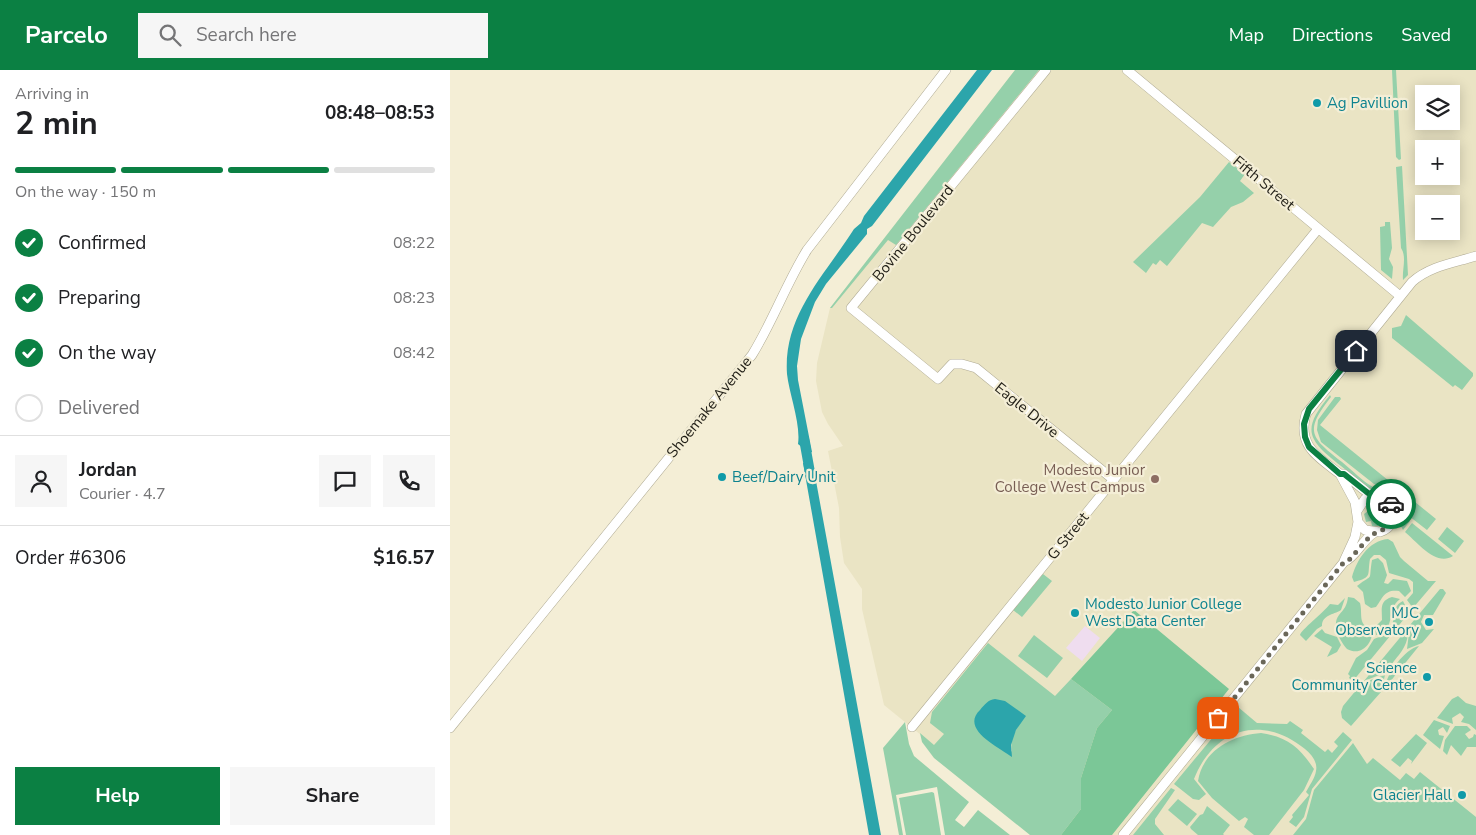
<!DOCTYPE html>
<html lang="en">
<head>
<meta charset="utf-8">
<style>
	:root { --surface:#fff; --page:#f6f6f6; --text:#202124; --muted:#757577; --line:#e0e0e0; --accent:#0b8043 }
	body { margin:0; font-family:"Nunito Sans",sans-serif; background:var(--page); color:var(--text); height:100vh; display:flex; flex-direction:column; font-size:19px; white-space:nowrap }
	* { box-sizing:border-box; margin:0 }
	p { font-size:16px; color:var(--muted) }
	.icon { flex:none; width:28px; height:28px; fill:none; stroke:currentColor; stroke-width:2; stroke-linecap:round; stroke-linejoin:round }
	.map { position:relative; flex:1; overflow:hidden }
	.side { display:flex; flex-direction:column; background:var(--surface); width:450px }
	.side>* { flex:none }
	.tools { position:absolute; left:965px; top:15px; display:grid; gap:10px }
	.tools a { display:grid; place-items:center; width:45px; height:45px; border-radius:0px; background:var(--surface); box-shadow:0 2px 12px #0003; font-size:25px }
	.pin { position:absolute; display:grid; place-items:center; width:42px; height:42px; color:#fff; margin:-21px; border-radius:10px; box-shadow:0 2px 8px #0006 }
	.courier { position:absolute; display:grid; place-items:center; width:50px; height:50px; margin:-25px; border:4px solid #0b8043; border-radius:50%; background:#fff; color:#222; box-shadow:0 1px 6px #0007 }
	.headline em { font-style:normal; font-weight:700 }
	.headline div { display:flex; flex-direction:column-reverse }
	.headline { display:flex; align-items:center; justify-content:space-between; height:85px; padding:0 15px }
	h1 { font-size:32px; font-weight:700; line-height:38px }
	.bar { display:grid; grid-template-columns:repeat(4,1fr); gap:8px 5px; align-content:center; height:60px; padding:0 15px }
	.bar i { height:6px; border-radius:4px; background:var(--line) }
	.bar .current { background:var(--accent) }
	.bar p { grid-column:span 4 }
	.line { display:flex; align-items:center; gap:12px; padding:0 15px; border-top:1px solid var(--line) }
	.line div { flex:1 }
	.round { display:grid; place-items:center; flex:none; width:52px; height:52px; border-radius:0px; background:var(--page) }
	ol { padding:0 15px; list-style:none }
	li { display:flex; align-items:center; gap:15px; height:55px }
	li p { margin-inline-start:auto }
	li .icon { padding:5px; border-radius:50%; background:var(--accent); color:#fff; stroke-width:4 }
	li:last-child { color:var(--muted) }
	li i { width:28px; height:28px; border:2px solid var(--line); border-radius:50% }
	.button { display:flex; gap:10px; margin-top:auto; padding:10px 15px }
	.button a { flex:1; height:58px; border-radius:0px; background:var(--accent); color:#fff; font-size:20px; font-weight:700; line-height:58px; text-align:center }
	.button a+a { background:var(--page); color:var(--text) }
	header { display:flex; align-items:center; gap:30px; box-sizing:border-box; height:70px; padding:0 25px; background:var(--accent); color:#fff }
	header strong { font-size:24px }
	nav { display:flex; gap:28px; margin-inline-start:auto; font-size:18px }
	.search { width:350px; height:45px; background:var(--page); display:flex; align-items:center; gap:12px; box-sizing:border-box; padding:0 18px; border-radius:0px; color:var(--muted); font-size:19px }
	main { display:flex; flex:1; min-height:0 }
	.map>svg:first-child { display:block }
	.built { fill:#eae4c4; fill-rule:evenodd }
	.industrial { fill:#efddef }
	.green { fill:#95d0aa; fill-rule:evenodd }
	.forest { fill:#7bc797 }
	.water { fill:#2ca5ab }
	.lines { fill:none; stroke-linecap:round; stroke-linejoin:round }
	.canal { stroke:#2ca5ab; stroke-width:10 }
	.minor-casing { stroke:#b0ab94; stroke-width:10 }
	.minor { stroke:#fff; stroke-width:9 }
	.done { stroke:#6a6759; stroke-width:5; stroke-dasharray:0 9 }
	.route { stroke:#0b8043; stroke-width:6 }
	.culture-dot { fill:#0f9aa8; stroke:#f4eed6; stroke-width:2 }
	.education-dot { fill:#8d6e63; stroke:#f4eed6; stroke-width:2 }
	.labels { text-anchor:middle; dominant-baseline:central; stroke-width:4.5; stroke-linejoin:round; paint-order:stroke }
	.culture-label { font-size:15px; fill:#0d838f; stroke:#f4eed6; text-anchor:start }
	.street-label { font-size:15px; fill:#201e16; stroke:#f4eed6 }
	.education-label { font-size:15px; fill:#785e54; stroke:#f4eed6; text-anchor:end }
</style>
</head>
<body>
<header>
<strong>Parcelo</strong>
<div class="search"><svg class="icon" aria-label="search" viewBox="0 0 24 24"><circle cx="10" cy="10" r="6"/><path d="M15 15l6 6"/></svg>Search here</div>
<nav><a>Map</a><a>Directions</a><a>Saved</a></nav>
</header>
<main>
<section class="side">
<div class="headline"><div><h1>2 min</h1><p>Arriving in</p></div><em>08:48–08:53</em></div>
<div class="bar"><i class="current"></i><i class="current"></i><i class="current"></i><i></i><p>On the way · 150 m</p></div>
<ol>
<li><svg class="icon" aria-label="check" viewBox="0 0 24 24"><path d="M5 12l5 5 9-10"/></svg>Confirmed<p>08:22</p></li>
<li><svg class="icon" aria-label="check" viewBox="0 0 24 24"><path d="M5 12l5 5 9-10"/></svg>Preparing<p>08:23</p></li>
<li><svg class="icon" aria-label="check" viewBox="0 0 24 24"><path d="M5 12l5 5 9-10"/></svg>On the way<p>08:42</p></li>
<li><i></i>Delivered</li>
</ol>
<div class="line" style="height:90px"><a class="round"><svg class="icon" aria-label="person" viewBox="0 0 24 24"><circle cx="12" cy="8" r="4"/><path d="M4 21q1-7 8-7t8 7"/></svg></a><div><b>Jordan</b><p>Courier · 4.7</p></div><a class="round"><svg class="icon" aria-label="chat" viewBox="0 0 24 24"><path d="M4 5h16v11H9l-5 4z"/></svg></a><a class="round"><svg class="icon" aria-label="phone" viewBox="0 0 24 24"><path d="M5 4h4l2 5-3 2q2 4 5 5l2-3 5 2v4C11 20 4 13 5 4z"/></svg></a></div>
<div class="line" style="height:65px"><div>Order #6306</div><b>$16.57</b></div>
<div class="button"><a>Help</a><a>Share</a></div>
</section>
<div class="map">
<svg width="1026" height="765" viewBox="0 0 1026 765">
	<rect width="100%" height="100%" fill="#f4eed6"/>
	<!-- built -->
	<path class="built" d="M565,0H1026V765H594L434,635L412,539V519L394,493L390,467L389,438L378,381L393,376L378,354L372,342L366,311L367,293L380,238ZM974,24H1001V51H974ZM974,79H1001V106H974ZM974,134H1001V161H974Z"/>
	<!-- industrial -->
	<path class="industrial" d="M635,556L650,568L632,591L616,578Z"/>
	<!-- green -->
	<path class="green" d="M565,0H589L446,175L438,170L382,238H380Z
		M942,0H946L951,89L949,90L946,87Z
		M779,92L795,104L790,111L804,123L793,132L781,137L763,157L752,153L717,196L710,190L706,195L703,193L696,203L683,192L750,127Z
		M952,96L958,205L953,210C952,199 957,187 951,178L946,97Z
		M935,152H940L942,178L939,189L943,197L942,209L931,200L930,157L935,156Z
		M956,245L1023,303V306L1012,320L1005,315L1003,317L942,268V258L951,256Z
		M880,325L881,327C854,361 860,367 892,392C902,400 912,411 923,417C929,420 935,419 941,423C951,431 950,443 960,451L953,460C947,450 951,437 942,428C936,422 928,423 921,419C910,414 900,403 891,396C857,369 851,360 880,325Z
		M885,327H890L891,329L870,355L986,449L977,460L955,443L952,431L944,422L924,414L871,372L867,360L868,350Z
		M922,433L925,436L929,433L936,438L934,443L938,444L935,452L931,451L928,456H922L921,451L916,452L914,444L918,441L916,438Z
		M962,453L1003,486C986,497 967,472 955,462Z
		M997,457L1014,471L1005,483L988,469Z
		M938,469L943,472L950,487L954,491L978,511H986L963,538L957,530L963,523V512L959,509L939,503L936,490L930,485H924L920,489C917,505 923,507 904,512L902,507C907,490 918,471 938,469Z
		M928,488L933,493L937,505L934,513L938,514L943,509L957,511L961,521L955,527L949,521C934,519 933,528 926,537L921,538L915,534L913,522L907,516C925,502 918,514 922,490Z
		M593,504L602,511L572,547L563,540Z
		M990,519H993L996,523L983,545H974L971,552L976,560L984,559L972,573L957,579L960,555Z
		M898,527L904,528L910,533C913,544 907,557 923,558C923,573 912,587 897,579C890,571 881,555 889,545C894,539 897,536 898,527Z
		M942,527L950,529C935,540 947,561 926,565L925,557L932,550C932,539 929,531 942,527Z
		M895,528L891,540C883,545 872,545 872,556L867,559L856,571L850,565C851,560 873,543 880,534L888,535Z
		M953,531L959,543L903,611L899,608L900,606L898,604L906,588L917,580L924,569C928,567 932,567 935,565C949,556 938,538 953,531Z
		M958,558C959,580 945,586 937,602L914,611Z
		M872,559L875,563L887,567L891,575L887,582L877,587L882,577L864,566Z
		M584,565L613,588L597,608L568,586Z
		M538,573L605,626L621,609L662,640L647,658L631,708V739L611,765H580L484,688L472,672L470,663L484,675L494,664L480,653L482,642ZM527,643L575,646C567,658 559,668 562,682Z
		M969,576L935,618C936,604 955,579 969,576Z
		M935,605L931,622L901,656L892,648L891,642L893,636L912,613Z
		M1008,626L1016,633L1026,636V660L1019,654L1011,652L1014,647L1010,643L1002,648L1003,654L987,648L1002,629Z
		M788,637L807,653L837,654L840,651L853,660L851,663L875,682L878,679L882,683L888,676L884,672L893,662L902,670L862,719L854,747L846,757L839,752L843,747L842,745L859,725L856,722C859,716 865,708 866,701C868,692 861,684 855,679C812,644 764,658 744,709L756,724L749,730L743,729L724,714Z
		M984,650L1000,656L997,663L993,657L988,660L989,665L994,666L990,679L973,665Z
		M455,652L459,674L464,686L519,732L505,750L514,757L528,740L560,765H495L487,717L446,725L453,765H449L433,678Z
		M1005,656H1017L1021,660L1015,664L1019,669L1023,667L1024,664L1026,665V677H1017L1011,686L1001,675L997,685L993,681L995,670Z
		M811,663C838,667 849,677 864,699L854,720L819,765H804L794,757L798,749L795,747L789,751L762,728L748,711C753,680 783,665 811,663Z
		M966,664L977,673L961,694L962,691L958,688L950,697L941,690Z
		M903,673L917,694L923,688L950,710L956,703L964,709L970,702L1026,747V765H843L856,749L864,720Z
		M721,718L725,720L705,749V754L714,765H683Z
		M482,722L484,723L491,765H456L449,728Z
		M728,729L747,744L737,756L718,740Z
		M757,736L780,755L773,764L774,765H748L741,759L740,757L750,745L753,744Z"/>
	<!-- forest -->
	<path class="forest" d="M684,540L779,619L662,765H611L631,739V708L647,658L662,640L621,609Z"/>
	<!-- water -->
	<path class="water" d="M527,0H542L422,156L417,159V164L376,214L365,232L351,269L347,296L348,310L362,382L359,383L348,374C351,354 339,323 337,304C333,245 375,205 404,159L411,153L414,146Z
		M353,393H355L364,400L431,765H419Z
		M545,629L555,631L576,646L566,660L561,675L562,687C548,677 510,659 530,640C535,634 538,630 545,629Z"/>
	<g class="lines">
		<!-- canal -->
		<path class="canal" d="M354,369L361,408"/>
		<defs>
			<path id="minor" d="M596,0L401,238L488,309L502,294H512L526,298L664,410
				M677,0L950,226
				M890,404L905,432L908,452L915,460L930,462C942,458 947,447 941,435L929,426L915,429L907,441
				M925,426L918,423L894,404H890C868,387 847,376 856,344L962,212C980,196 1004,193 1026,186
				M894,491L905,467L908,452
				M462,657L868,159
				M0,658L302,285C323,251 336,214 357,180L496,0
				M673,765L894,492C907,486 912,470 924,463"/>
		</defs>
		<!-- minor casing -->
		<use href="#minor" class="minor-casing"/>
		<!-- minor -->
		<use href="#minor" class="minor"/>
	</g>
	<g class="lines">
		<!-- done -->
		<path class="done" d="M768,648L894,492L899,490L921,465L939,457L944,444L941,434"/>
		<!-- route -->
		<path class="route" d="M906,281L859,339L854,354L855,367L859,377L890,404H894L918,423L934,428L941,434"/>
	</g>
	<!-- markers -->
	<g class="culture-dot">
		<circle cx="867" cy="33" r="5"/>
		<circle cx="272" cy="407" r="5"/>
		<circle cx="625" cy="543" r="5"/>
		<circle cx="979" cy="552" r="5"/>
		<circle cx="977" cy="607" r="5"/>
		<circle cx="1012" cy="725" r="5"/>
	</g>
	<circle class="education-dot" cx="705" cy="409" r="5"/>
	<g class="labels">
		<!-- culture labels -->
		<g class="culture-label">
			<text x="877" y="33">Ag Pavillion</text>
			<text x="282" y="407">Beef/Dairy Unit</text>
			<text x="635" y="534">Modesto Junior College<tspan x="635" dy="17">West Data Center</tspan></text>
			<text x="969" y="543" text-anchor="end">MJC<tspan x="969" dy="17">Observatory</tspan></text>
			<text x="967" y="598" text-anchor="end">Science<tspan x="967" dy="17">Community Center</tspan></text>
			<text x="1002" y="725" text-anchor="end">Glacier Hall</text>
		</g>
		<!-- street labels -->
		<g class="street-label">
			<text transform="translate(814 113) rotate(40)">Fifth Street</text>
			<text transform="translate(463 163) rotate(-51)">Bovine Boulevard</text>
			<text transform="translate(259 337) rotate(-51)">Shoemake Avenue</text>
			<text transform="translate(577 340) rotate(39)">Eagle Drive</text>
			<text transform="translate(618 466) rotate(-51)">G Street</text>
		</g>
		<!-- education labels -->
		<g class="education-label">
			<text x="695" y="400">Modesto Junior<tspan x="695" dy="17">College West Campus</tspan></text>
		</g>
	</g>
</svg>
<div class="tools">
<a><svg class="icon" aria-label="layers" viewBox="0 0 24 24"><path d="M12 4l9 5-9 5-9-5zM3 14l9 5 9-5"/></svg></a>
<a>+</a>
<a>−</a>
</div>
<div class="pin" style="left:768px;top:648px;background:#ea580c"><svg class="icon" aria-label="bag" viewBox="0 0 24 24"><path d="M5 8h14l-1 12H6zM9 8a3 3 0 0 1 6 0"/></svg></div>
<div class="pin" style="left:906px;top:281px;background:#1f2937"><svg class="icon" aria-label="home" viewBox="0 0 24 24"><path d="M3 11l9-7 9 7M6 9v11h12V9"/></svg></div>
<div class="courier" style="left:941px;top:434px"><svg class="icon" aria-label="car" viewBox="0 0 24 24"><path d="M5 17H2v-5l4-1 3-4h7l3 4 3 1v5h-3M9 17h6M6 11h13"/><circle cx="7" cy="17" r="2"/><circle cx="17" cy="17" r="2"/></svg></div>
</div>
</main>
</body>
</html>
